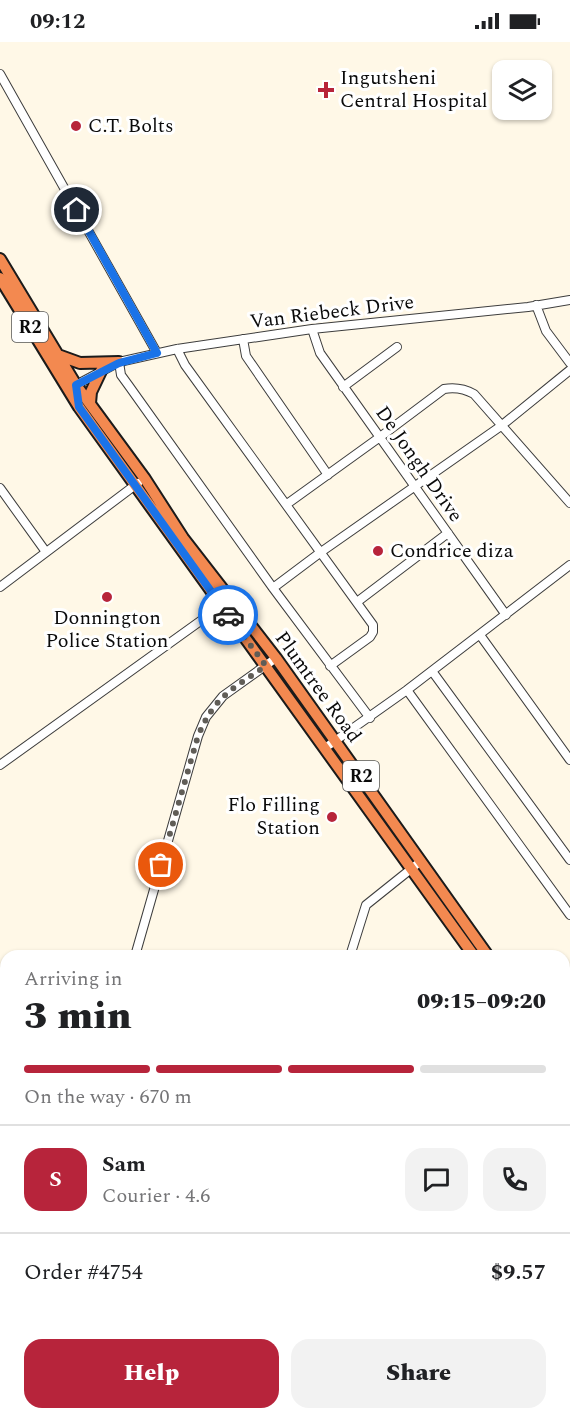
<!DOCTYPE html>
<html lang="en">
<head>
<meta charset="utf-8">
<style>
	:root { --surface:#fff; --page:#f2f2f2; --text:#202124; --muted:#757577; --line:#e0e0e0; --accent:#b7243b }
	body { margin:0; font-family:Spectral,serif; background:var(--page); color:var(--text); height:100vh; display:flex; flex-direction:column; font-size:22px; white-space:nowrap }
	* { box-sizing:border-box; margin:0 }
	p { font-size:20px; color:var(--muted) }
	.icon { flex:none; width:33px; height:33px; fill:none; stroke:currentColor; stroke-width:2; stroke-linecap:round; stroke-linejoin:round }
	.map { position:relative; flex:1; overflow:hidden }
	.sheet { position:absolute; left:0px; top:908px; width:570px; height:470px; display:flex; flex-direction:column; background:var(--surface); border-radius:18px 18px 0 0; box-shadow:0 2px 4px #0004 }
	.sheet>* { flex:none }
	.tools { position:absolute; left:492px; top:18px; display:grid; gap:12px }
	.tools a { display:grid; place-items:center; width:60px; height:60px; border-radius:12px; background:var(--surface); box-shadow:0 2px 4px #0004; font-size:30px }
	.pin { position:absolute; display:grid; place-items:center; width:51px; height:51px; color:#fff; margin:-26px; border:3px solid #fff; border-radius:50%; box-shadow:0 2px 6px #0007 }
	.courier { position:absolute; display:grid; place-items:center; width:60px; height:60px; margin:-30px; border:4px solid #1a73e8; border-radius:50%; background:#fff; color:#222; box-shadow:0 2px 8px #0007 }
	.headline em { font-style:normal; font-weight:800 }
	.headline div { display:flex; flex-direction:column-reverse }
	.headline { display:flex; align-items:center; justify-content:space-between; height:102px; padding:0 24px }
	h1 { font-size:39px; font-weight:800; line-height:45px }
	.bar { display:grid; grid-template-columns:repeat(4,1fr); gap:9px 6px; align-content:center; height:72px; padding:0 24px }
	.bar i { height:8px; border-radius:4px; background:var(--line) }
	.bar .active { background:var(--accent) }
	.bar p { grid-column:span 4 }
	.line { display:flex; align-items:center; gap:15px; padding:0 24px; border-top:2px solid var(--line) }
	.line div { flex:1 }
	.round { display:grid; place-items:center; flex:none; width:63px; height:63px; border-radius:18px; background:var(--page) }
	.action { display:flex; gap:12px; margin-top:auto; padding:12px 24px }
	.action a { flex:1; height:69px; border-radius:18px; background:var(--accent); color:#fff; font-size:24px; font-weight:800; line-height:69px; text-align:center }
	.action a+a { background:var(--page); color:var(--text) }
	.status { display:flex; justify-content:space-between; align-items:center; height:42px; padding:0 30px; background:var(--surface); direction:ltr }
	.status svg { height:16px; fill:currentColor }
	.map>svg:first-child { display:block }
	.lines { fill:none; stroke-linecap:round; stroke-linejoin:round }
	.minor-casing { stroke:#3d3d3d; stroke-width:10 }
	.highway-casing { stroke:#1b1b1b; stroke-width:14 }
	.minor { stroke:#fff; stroke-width:8 }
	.highway { stroke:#f38950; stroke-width:10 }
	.done { stroke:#605d57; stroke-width:6; stroke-dasharray:0 10.8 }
	.route { stroke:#1a73e8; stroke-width:8 }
	.poi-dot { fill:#b7243b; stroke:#fff; stroke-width:2 }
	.labels { text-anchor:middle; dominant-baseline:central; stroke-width:6; stroke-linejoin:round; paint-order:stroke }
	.shield { fill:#fff; stroke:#545454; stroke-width:1.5 }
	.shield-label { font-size:18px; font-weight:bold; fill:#0a0a0a }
	.poi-label { font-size:20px; fill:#0a0a0a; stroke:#fff; text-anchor:start }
	.street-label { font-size:20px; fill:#0a0a0a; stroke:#fff }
</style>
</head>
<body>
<div class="status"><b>09:12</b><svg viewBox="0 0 49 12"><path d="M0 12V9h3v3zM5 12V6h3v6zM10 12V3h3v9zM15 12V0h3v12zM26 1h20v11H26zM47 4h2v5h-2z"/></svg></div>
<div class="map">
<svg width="570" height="1376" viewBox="0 0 570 1376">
	<rect width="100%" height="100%" fill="#fff8e7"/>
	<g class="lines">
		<defs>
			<path id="minor" d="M0,32L157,311
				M536,263L546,289L570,321
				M312,287L320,311L506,573
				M243,297L246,314L328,433
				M177,307L185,323L373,583V590L370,595L330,624
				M119,320L121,333L129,344L273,546L370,676
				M76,343L119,320L177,307L312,287L528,265L570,258
				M343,345L397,305
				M0,446L46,510
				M287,462L380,395L444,347C455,345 465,347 474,352L570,461
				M0,545L138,441
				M273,546L321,510L501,384L570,328
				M357,560L448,491
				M480,593L570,718
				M432,629L570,818
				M407,648L570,873
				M325,706L407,648L570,523
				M0,723L231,557
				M135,914L198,694L206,675L223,654L276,616
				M350,914L366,863L421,819
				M564,1164L570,1160
				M564,1256L570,1265
				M0,1370L6,1349
				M215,1376L216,1371
				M373,1376L375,1371"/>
			<path id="highway" d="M0,217L76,343L145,437L183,496L276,616L488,914
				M0,236L79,365L474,914
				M58,313L80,321L119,320
				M90,361L91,350L101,329
				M564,1022L570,1030
				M564,1039L570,1047"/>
		</defs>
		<!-- minor casing -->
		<use href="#minor" class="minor-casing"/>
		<!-- highway casing -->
		<use href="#highway" class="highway-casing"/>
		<!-- minor -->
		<use href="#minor" class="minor"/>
		<!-- highway -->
		<use href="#highway" class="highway"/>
	</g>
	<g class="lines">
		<!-- done -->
		<path class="done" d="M161,823L198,694C215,654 232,647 266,624L228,573"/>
		<!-- route -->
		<path class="route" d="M77,168L157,311L119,321L76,343L79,365L228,573"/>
	</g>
	<!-- markers -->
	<g class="poi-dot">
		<path d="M323 39h6v6h6v6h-6v6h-6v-6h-6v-6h6z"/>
		<circle cx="76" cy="84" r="6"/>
		<circle cx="378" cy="509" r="6"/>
		<circle cx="107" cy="555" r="6"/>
		<circle cx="332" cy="775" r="6"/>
	</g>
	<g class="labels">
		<!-- shield labels -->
		<g class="shield">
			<rect x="12" y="270" width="36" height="30" rx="4.5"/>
			<rect x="343" y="719" width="36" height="30" rx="4.5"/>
		</g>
		<g class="shield-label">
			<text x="30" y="285">R2</text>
			<text x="361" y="734">R2</text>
		</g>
		<!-- poi labels -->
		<g class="poi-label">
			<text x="340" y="36">Ingutsheni<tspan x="340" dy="23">Central Hospital</tspan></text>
			<text x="88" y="84">C.T. Bolts</text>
			<text x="390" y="509">Condrice diza</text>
			<text x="107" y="576" text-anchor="middle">Donnington<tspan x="107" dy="23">Police Station</tspan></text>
			<text x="320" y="763" text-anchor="end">Flo Filling<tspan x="320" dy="23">Station</tspan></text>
		</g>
		<!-- street labels -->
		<g class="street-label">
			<text transform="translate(332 270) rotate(-7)">Van Riebeck Drive</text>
			<text transform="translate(419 422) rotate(55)">De Jongh Drive</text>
			<text transform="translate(318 645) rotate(54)">Plumtree Road</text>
		</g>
	</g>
</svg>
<div class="tools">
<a><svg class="icon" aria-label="layers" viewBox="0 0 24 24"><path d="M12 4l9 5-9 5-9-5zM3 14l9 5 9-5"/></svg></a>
</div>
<div class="pin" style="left:161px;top:823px;background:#ea580c"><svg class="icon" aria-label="bag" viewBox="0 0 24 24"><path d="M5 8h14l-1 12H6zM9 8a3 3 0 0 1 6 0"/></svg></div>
<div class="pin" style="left:77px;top:168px;background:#1f2937"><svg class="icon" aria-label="home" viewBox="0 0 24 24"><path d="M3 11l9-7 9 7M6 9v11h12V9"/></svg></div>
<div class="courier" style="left:228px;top:573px"><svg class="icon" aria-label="car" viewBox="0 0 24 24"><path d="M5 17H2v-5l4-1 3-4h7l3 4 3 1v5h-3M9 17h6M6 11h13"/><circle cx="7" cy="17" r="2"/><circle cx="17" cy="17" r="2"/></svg></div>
<section class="sheet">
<div class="headline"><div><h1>3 min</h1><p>Arriving in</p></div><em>09:15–09:20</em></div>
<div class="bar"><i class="active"></i><i class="active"></i><i class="active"></i><i></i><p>On the way · 670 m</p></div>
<div class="line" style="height:108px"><b class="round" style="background:var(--accent);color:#fff">S</b><div><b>Sam</b><p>Courier · 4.6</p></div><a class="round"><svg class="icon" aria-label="chat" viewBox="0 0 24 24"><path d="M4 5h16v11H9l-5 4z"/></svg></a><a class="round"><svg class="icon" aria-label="phone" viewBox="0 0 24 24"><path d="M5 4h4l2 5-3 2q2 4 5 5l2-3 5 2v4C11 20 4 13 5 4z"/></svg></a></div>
<div class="line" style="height:78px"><div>Order #4754</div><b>$9.57</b></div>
<div class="action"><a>Help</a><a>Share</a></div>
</section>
</div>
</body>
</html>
